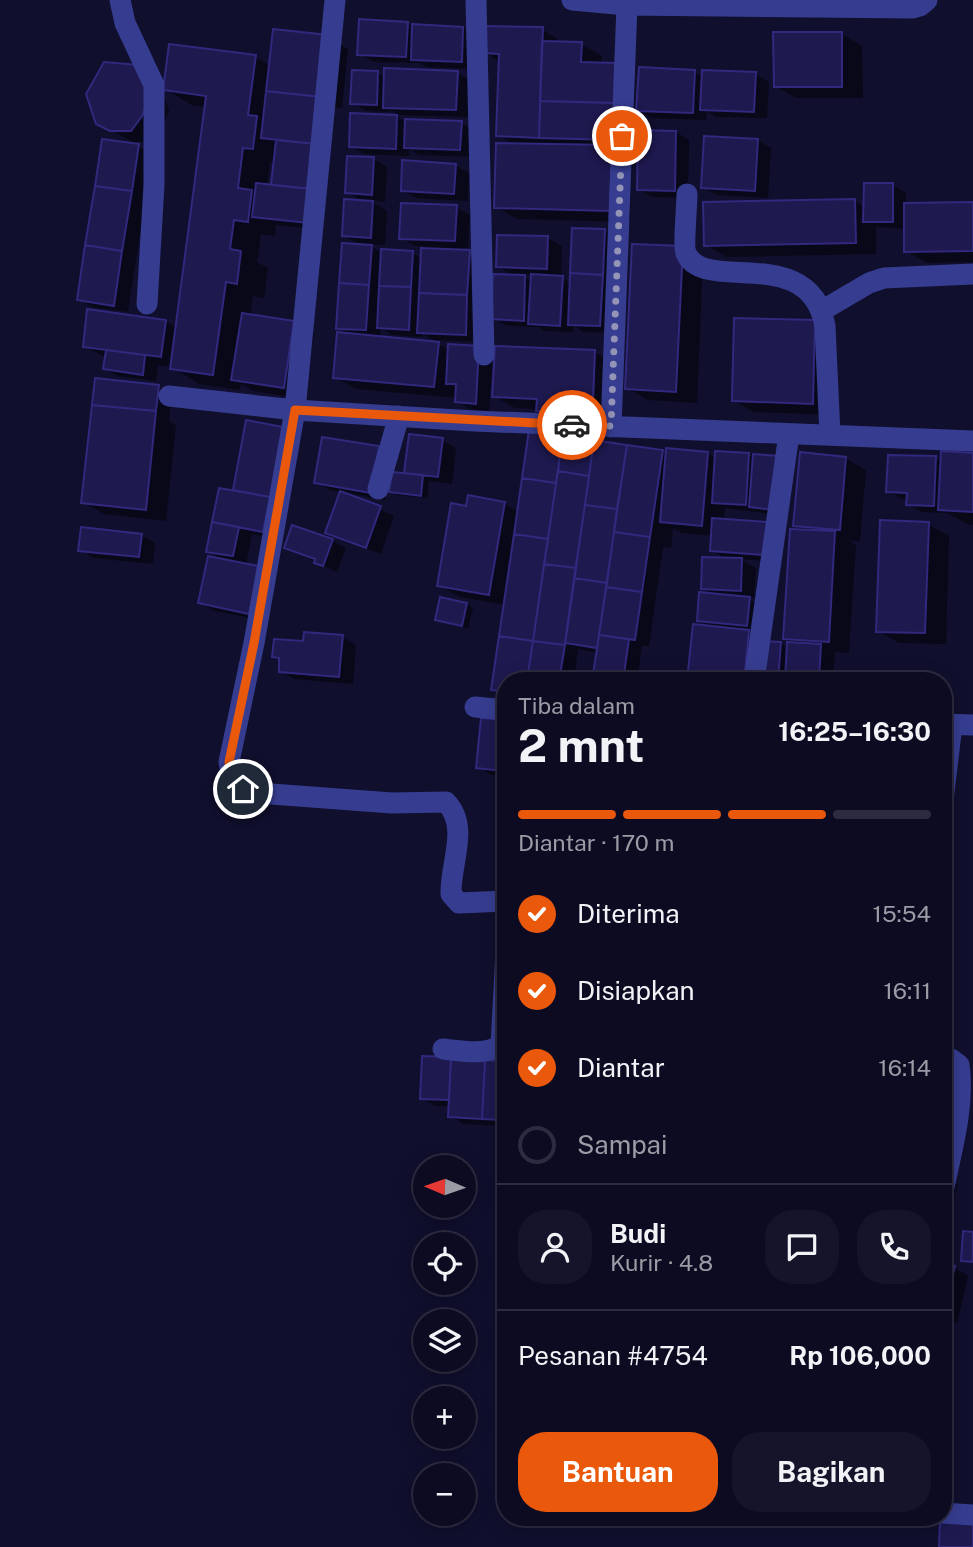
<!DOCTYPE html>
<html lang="id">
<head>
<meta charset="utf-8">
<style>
	:root { --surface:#0c0b22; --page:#15142a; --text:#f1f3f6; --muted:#9a9ba5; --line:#2c2b40; --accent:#ea580c }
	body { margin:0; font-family:"Public Sans",sans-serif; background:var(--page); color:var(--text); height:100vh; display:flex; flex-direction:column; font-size:26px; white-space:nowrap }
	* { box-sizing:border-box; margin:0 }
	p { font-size:23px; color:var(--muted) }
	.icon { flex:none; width:38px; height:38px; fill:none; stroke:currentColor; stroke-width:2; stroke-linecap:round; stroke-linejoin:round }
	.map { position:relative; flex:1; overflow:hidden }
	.panel { position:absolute; left:497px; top:672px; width:455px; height:854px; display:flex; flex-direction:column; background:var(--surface); border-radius:28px; box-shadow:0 4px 18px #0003,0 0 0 2px var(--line) }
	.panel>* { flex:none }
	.needle { width:46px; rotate:272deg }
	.controls { position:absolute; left:413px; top:1155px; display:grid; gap:14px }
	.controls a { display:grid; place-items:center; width:63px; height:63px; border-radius:50%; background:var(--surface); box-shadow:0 4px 18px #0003,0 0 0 2px var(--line); font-size:35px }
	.pin { position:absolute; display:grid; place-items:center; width:60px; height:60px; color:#fff; margin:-30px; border:4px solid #fff; border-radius:50%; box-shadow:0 2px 7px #0007 }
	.courier { position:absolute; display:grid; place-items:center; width:70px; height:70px; margin:-35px; border:5px solid #ea580c; border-radius:50%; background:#fff; color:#222; box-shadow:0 2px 9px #0007 }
	.overview em { font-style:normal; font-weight:700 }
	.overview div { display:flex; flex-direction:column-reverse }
	.overview { display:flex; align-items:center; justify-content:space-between; height:119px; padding:0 21px }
	h1 { font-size:46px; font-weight:700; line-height:52px }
	.bar { display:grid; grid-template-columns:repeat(4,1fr); gap:10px 7px; align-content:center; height:84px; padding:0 21px }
	.bar i { height:9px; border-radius:5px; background:var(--line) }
	.bar .active { background:var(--accent) }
	.bar p { grid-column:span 4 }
	.line { display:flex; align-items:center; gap:18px; padding:0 21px; border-top:2px solid var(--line) }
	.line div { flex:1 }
	.round { display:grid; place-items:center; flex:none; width:74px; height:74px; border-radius:28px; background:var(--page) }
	ol { padding:0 21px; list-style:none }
	li { display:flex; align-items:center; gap:21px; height:77px }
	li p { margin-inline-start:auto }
	li .icon { padding:7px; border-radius:50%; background:var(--accent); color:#fff; stroke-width:4 }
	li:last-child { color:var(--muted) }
	li i { width:38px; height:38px; border:4px solid var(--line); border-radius:50% }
	.button { display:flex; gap:14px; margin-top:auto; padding:14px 21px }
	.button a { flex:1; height:80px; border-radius:28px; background:var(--accent); color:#fff; font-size:28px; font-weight:700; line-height:80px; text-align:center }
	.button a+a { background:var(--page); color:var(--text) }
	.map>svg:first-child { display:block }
	.shadow { fill:#0007; fill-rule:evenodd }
	.building { fill:#1e194f; stroke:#30297d; stroke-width:2 }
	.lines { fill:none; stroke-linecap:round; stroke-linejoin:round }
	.minor { stroke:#363d90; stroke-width:21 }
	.done { stroke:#9394b6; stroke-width:7; stroke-dasharray:0 12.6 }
	.route { stroke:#ea580c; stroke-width:9 }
</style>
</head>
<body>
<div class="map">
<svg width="973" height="1547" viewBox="0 0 973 1547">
	<rect width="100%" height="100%" fill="#100f2d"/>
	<!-- shadow -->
	<path class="shadow" d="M408,23L412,26L463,28L477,36L475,69L427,67L420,63L373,62L359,54Z
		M542,29L563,43L581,44L602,56V64H615L635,76L634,114H627L626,147L610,146L632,159L630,222L517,219L496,207L515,145L498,135L500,62L484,52ZM610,156L612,220L608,219Z
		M842,34L862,46L863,98H796L775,86Z
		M327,37L348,49L342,108L334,107L321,230L276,225L275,236L261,234L257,262L268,268L264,298L253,296L250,316L294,322L314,334L304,399L254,391L241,384L240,390L199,384L172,367L158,365L156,381L118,376L105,369L106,358L85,346L165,321L177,328L206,107L192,105L165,89L255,57L271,66ZM270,162L275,163L272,187L267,186Z
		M353,72L378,73L386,77L457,73L471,81L470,117L399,115L390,110V112L366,111L352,103Z
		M694,72L703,77L755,74L769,82L767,118L716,117L707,111L706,120L652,118L638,110Z
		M159,79L169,111L162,128L152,142H133L97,123Z
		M397,117L407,123H461L475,131L474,157L419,155L409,149V156L364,154L350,146Z
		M676,132L689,140L688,198L652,197L638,189Z
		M758,140L771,148L768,198L717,195L703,187Z
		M138,146L152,154L128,312L92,307L79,299Z
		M374,159L387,167L385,202L369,200L387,211L385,245L366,244L382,253H412L422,258L423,246H415L401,238L456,207L470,215L468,248H463L483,260L479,342L433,340L423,334V337L392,335L381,328L380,338L438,344L450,350L493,356L489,411L470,409L457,401V398L356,389L335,377L352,336L338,328L362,246L343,235L365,202L347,192Z
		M455,165L469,173L468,201L416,198L402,190Z
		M892,185L906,193V204H973V262L927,263L906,251V229L876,227V254L727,257L706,245L855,201L865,207Z
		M605,231L618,239L614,333L584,332L574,326L573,332L544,331L538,327L507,326L493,318L516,277L497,266L498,236L548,238L562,246L561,278L572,283ZM520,274L533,275V282Z
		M633,245L703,260L697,403L648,400L627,388Z
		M815,322L833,415L754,412L733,400Z
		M595,352L616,364L613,412L583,411V423L559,422L538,409L515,408L494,396Z
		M158,387L172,395L169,421L176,425L166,521L104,514L83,502Z
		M247,422L282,429L277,539L252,534L246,565L263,620L214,611L200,603L225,561L208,551L234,492Z
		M531,432L662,451L667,454L708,453L717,459L748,454L754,458L792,466L788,516L725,508L724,520L778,562L740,559L756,568L754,598H747L763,607L761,632L748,631L768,643H780L789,648V641L785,638L806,532L795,525L845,458L866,470L860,541L847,540L856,545L849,653L835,652L833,681H693L689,679L712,628L699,620L714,595L703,588L728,560L712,550L713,536L682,533L673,528L671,548L663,547L649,646H642L637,681H594L598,653L578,649L574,681H506V696L493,689L506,605L460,597L439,585L467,508L505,504L519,512ZM763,507L783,512L763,510Z
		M442,440L456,448L452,484L429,481L427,498L397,495L391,491L413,476L406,472Z
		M378,448L392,456L385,500L345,493L394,516L381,554L341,540L328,532L342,492L330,490L316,482Z
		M973,455V525L967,524L947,513L922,512L908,504V499H902L888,491L935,458L942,462Z
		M928,524L949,536L946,644L899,643L878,631Z
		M141,535L155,543L153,564L94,558L80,550Z
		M332,541L346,548L337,572L286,547Z
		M467,604L473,608L468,629L437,619Z
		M342,637L356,645L353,684L294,679L280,671L281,660L274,656Z
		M506,722V777L492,775L478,767Z
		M943,802L950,806L948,840H943Z
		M424,1057L506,1065V1126L464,1124L450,1116L451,1106H435L422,1098Z
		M943,1176L957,1184L944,1249L943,1248Z
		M943,1265L955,1268L968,1276L957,1323L943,1320Z"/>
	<!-- building -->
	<path class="building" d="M359,19L408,22L406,57L357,55Z
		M412,24L463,27L462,62L411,60Z
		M484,26L543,27L539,138L496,136L499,54L483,53Z
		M273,29L328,35L321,97L266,91Z
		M773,32H842V87H774Z
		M542,41L582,42L581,62L615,63L614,103L540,101Z
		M169,44L256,55L248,115L257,116L253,149L243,148L238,188L252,190L248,222L234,220L230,249L241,251L237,284L226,282L213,375L170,369L206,96L163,90Z
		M104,62L139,65L149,99L142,116L131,131H110L96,124L86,94Z
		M639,67L695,70L693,113L636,111Z
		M384,68L458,71L456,110L383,108Z
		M352,70L378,71L377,105L350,104Z
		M702,70L756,72L754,112L700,110Z
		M266,91L321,97L316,144L261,138Z
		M540,101L614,103L613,140L539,138Z
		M350,113L397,115L396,149L349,147Z
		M405,119L462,121L460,150L404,148Z
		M638,130L676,131L675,191L637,190Z
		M704,136L758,139L755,191L701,188Z
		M102,139L139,144L132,191L95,186Z
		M276,140L316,144L311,189L271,185Z
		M496,143L612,145L610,211L494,208Z
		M347,156L374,157L372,195L345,193Z
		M402,160L456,164L454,194L401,191Z
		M256,183L311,189L308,223L252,217Z
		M864,183H893V222H863Z
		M95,186L132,191L122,251L85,245Z
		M344,199L373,201L371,238L342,236Z
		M855,199L856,243L704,246L703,202Z
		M973,202V251L904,252V203Z
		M401,203L457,205L455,241L399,239Z
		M572,228L605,229L603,275L570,273Z
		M497,235L548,236L547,269L496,267Z
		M342,243L372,245L369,285L339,283Z
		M632,244L683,246L676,392L625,389Z
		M85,245L122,251L114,306L77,300Z
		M421,248L470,250L467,295L419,293Z
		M381,249L413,251L411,287L379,286Z
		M570,273L603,275L600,326L568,325Z
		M493,274L525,275L524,321L491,319Z
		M531,274L563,276L560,326L528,324Z
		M339,283L369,285L366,330L336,329Z
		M379,286L411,287L409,330L377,328Z
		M419,293L467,295L466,335L417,333Z
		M87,309L166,320L161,357L83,347Z
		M242,313L294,321L284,388L231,380Z
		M734,318L815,320L813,404L732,401Z
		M337,332L439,342L434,387L333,378Z
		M448,344L479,346L476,404L455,402L456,384H446Z
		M495,346L595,350L593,402L563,400L562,412L536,411L537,399L492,397Z
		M106,350L145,355L143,375L103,369Z
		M95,378L159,385L156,411L92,405Z
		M92,405L156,411L146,510L81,503Z
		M246,420L283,427L270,497L233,490Z
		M529,430L563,435L556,483L522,478Z
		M409,434L443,438L438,477L404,473Z
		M563,435L594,440L589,476L558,471Z
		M322,437L379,446L371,493L314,483Z
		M594,440L627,445L617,509L585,505Z
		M627,445L663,450L650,537L614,532Z
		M666,448L708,452L702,526L660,522Z
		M715,451L749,453L746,505L712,503Z
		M941,451L973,453V512L938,510Z
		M800,452L846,457L840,530L793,526Z
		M753,454L779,456L775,510L749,507Z
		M888,455L936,456L934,506L906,505L907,493L886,492Z
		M558,471L589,476L576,568L544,564Z
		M392,472L423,475L421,496L389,492Z
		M522,478L556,483L548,539L514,534Z
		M219,488L270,497L263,532L212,522Z
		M340,491L381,506L366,548L325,533Z
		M468,495L505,502L489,595L437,586L451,503L466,506Z
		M585,505L617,509L607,583L574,578Z
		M712,518L767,522L765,555L710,551Z
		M880,520L929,522L925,633L876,632Z
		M212,522L239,527L233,556L206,552Z
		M292,525L333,539L323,566L314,563L315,559L284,548Z
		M81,527L142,534L139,557L78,551Z
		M790,529L835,531L829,642L783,639Z
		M614,532L650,537L642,592L606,587Z
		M514,534L548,539L533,641L499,636Z
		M208,556L259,566L249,614L198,603Z
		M702,557L742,558L741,591L701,589Z
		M544,564L576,568L565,645L533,641Z
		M574,578L607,583L597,648L565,643Z
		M606,587L642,592L635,640L599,635Z
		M699,592L750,597L747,626L697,621Z
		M440,597L467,603L462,626L435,620Z
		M693,624L749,630L744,681L687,680Z
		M304,632L343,635L339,677L279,672V658L272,657L274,639L303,641Z
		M599,635L629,639L623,681H592Z
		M499,636L533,641L527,681H506V692L491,690Z
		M533,641L565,645L559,681H527Z
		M762,641L781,642L778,681H759Z
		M787,642L821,644L819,681H785Z
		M481,718L506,720L503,771L476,768Z
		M505,773H506V817L501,816Z
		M422,1056L451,1057L449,1100L420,1099Z
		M451,1059L485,1061L482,1119L448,1117Z
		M485,1060L504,1061L501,1120L482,1119Z
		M963,1231L973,1232V1262L961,1261Z
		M943,1263L955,1266L943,1316Z
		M940,1520L973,1522V1547H939Z"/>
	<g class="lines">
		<!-- minor -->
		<path class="minor" d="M120,0L125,23L154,85V185L147,304
			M335,0L295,410L254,643L229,762L232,780L243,789L258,793L392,803L446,802C470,827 450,863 451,894L459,903L506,901
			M476,0L484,355
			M572,0L627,5L913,8L920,6L927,0
			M687,194C687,206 683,246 686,253C703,295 810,241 825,326L830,435
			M823,310L869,283L884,278L973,274
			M169,396L295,410L474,421L973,441
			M611,427L627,5
			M378,489L399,416
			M754,681L789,434
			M475,707L506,710
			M943,724L973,725
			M943,800L952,725
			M443,1049C462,1051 485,1056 501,1045L506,951
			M943,1059H951L959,1065C965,1106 951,1152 943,1192
			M943,1513L973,1515"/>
	</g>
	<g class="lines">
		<!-- done -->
		<path class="done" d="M572,425L611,426L622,136"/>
		<!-- route -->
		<path class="route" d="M243,789L232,780L229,762L254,643L295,410L572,425"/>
	</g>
</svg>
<div class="controls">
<a><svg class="needle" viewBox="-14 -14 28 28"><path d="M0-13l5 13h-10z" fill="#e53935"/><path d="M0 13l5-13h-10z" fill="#9a9ba5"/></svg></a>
<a><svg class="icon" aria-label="locate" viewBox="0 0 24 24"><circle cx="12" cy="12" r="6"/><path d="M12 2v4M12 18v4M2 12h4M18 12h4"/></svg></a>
<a><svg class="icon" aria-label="layers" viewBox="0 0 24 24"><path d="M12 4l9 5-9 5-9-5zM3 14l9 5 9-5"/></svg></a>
<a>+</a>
<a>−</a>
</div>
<div class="pin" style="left:622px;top:136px;background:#ea580c"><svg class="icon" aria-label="bag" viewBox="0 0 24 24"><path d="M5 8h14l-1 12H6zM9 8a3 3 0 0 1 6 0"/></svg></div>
<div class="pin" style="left:243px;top:789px;background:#1f2937"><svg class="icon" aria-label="home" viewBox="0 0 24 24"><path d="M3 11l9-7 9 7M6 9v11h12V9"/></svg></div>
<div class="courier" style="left:572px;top:425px"><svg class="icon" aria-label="car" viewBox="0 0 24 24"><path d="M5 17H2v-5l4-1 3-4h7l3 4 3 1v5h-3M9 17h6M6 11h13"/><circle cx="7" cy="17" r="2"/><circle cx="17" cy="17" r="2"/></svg></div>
<section class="panel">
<div class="overview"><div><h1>2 mnt</h1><p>Tiba dalam</p></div><em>16:25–16:30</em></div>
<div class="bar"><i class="active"></i><i class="active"></i><i class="active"></i><i></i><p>Diantar · 170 m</p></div>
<ol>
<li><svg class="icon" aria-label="check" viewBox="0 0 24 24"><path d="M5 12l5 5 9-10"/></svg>Diterima<p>15:54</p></li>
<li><svg class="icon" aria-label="check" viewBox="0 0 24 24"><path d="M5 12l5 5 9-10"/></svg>Disiapkan<p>16:11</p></li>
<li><svg class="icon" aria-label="check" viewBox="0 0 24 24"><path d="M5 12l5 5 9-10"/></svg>Diantar<p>16:14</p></li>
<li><i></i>Sampai</li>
</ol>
<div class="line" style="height:126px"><a class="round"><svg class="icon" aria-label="person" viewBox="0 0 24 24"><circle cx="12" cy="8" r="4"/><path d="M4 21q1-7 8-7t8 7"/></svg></a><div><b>Budi</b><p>Kurir · 4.8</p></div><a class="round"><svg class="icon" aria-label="chat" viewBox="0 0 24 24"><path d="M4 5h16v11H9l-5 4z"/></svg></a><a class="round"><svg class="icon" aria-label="phone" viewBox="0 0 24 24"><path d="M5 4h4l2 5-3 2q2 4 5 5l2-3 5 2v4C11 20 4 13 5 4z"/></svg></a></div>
<div class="line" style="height:91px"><div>Pesanan #4754</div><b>Rp 106,000</b></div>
<div class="button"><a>Bantuan</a><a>Bagikan</a></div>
</section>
</div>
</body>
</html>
